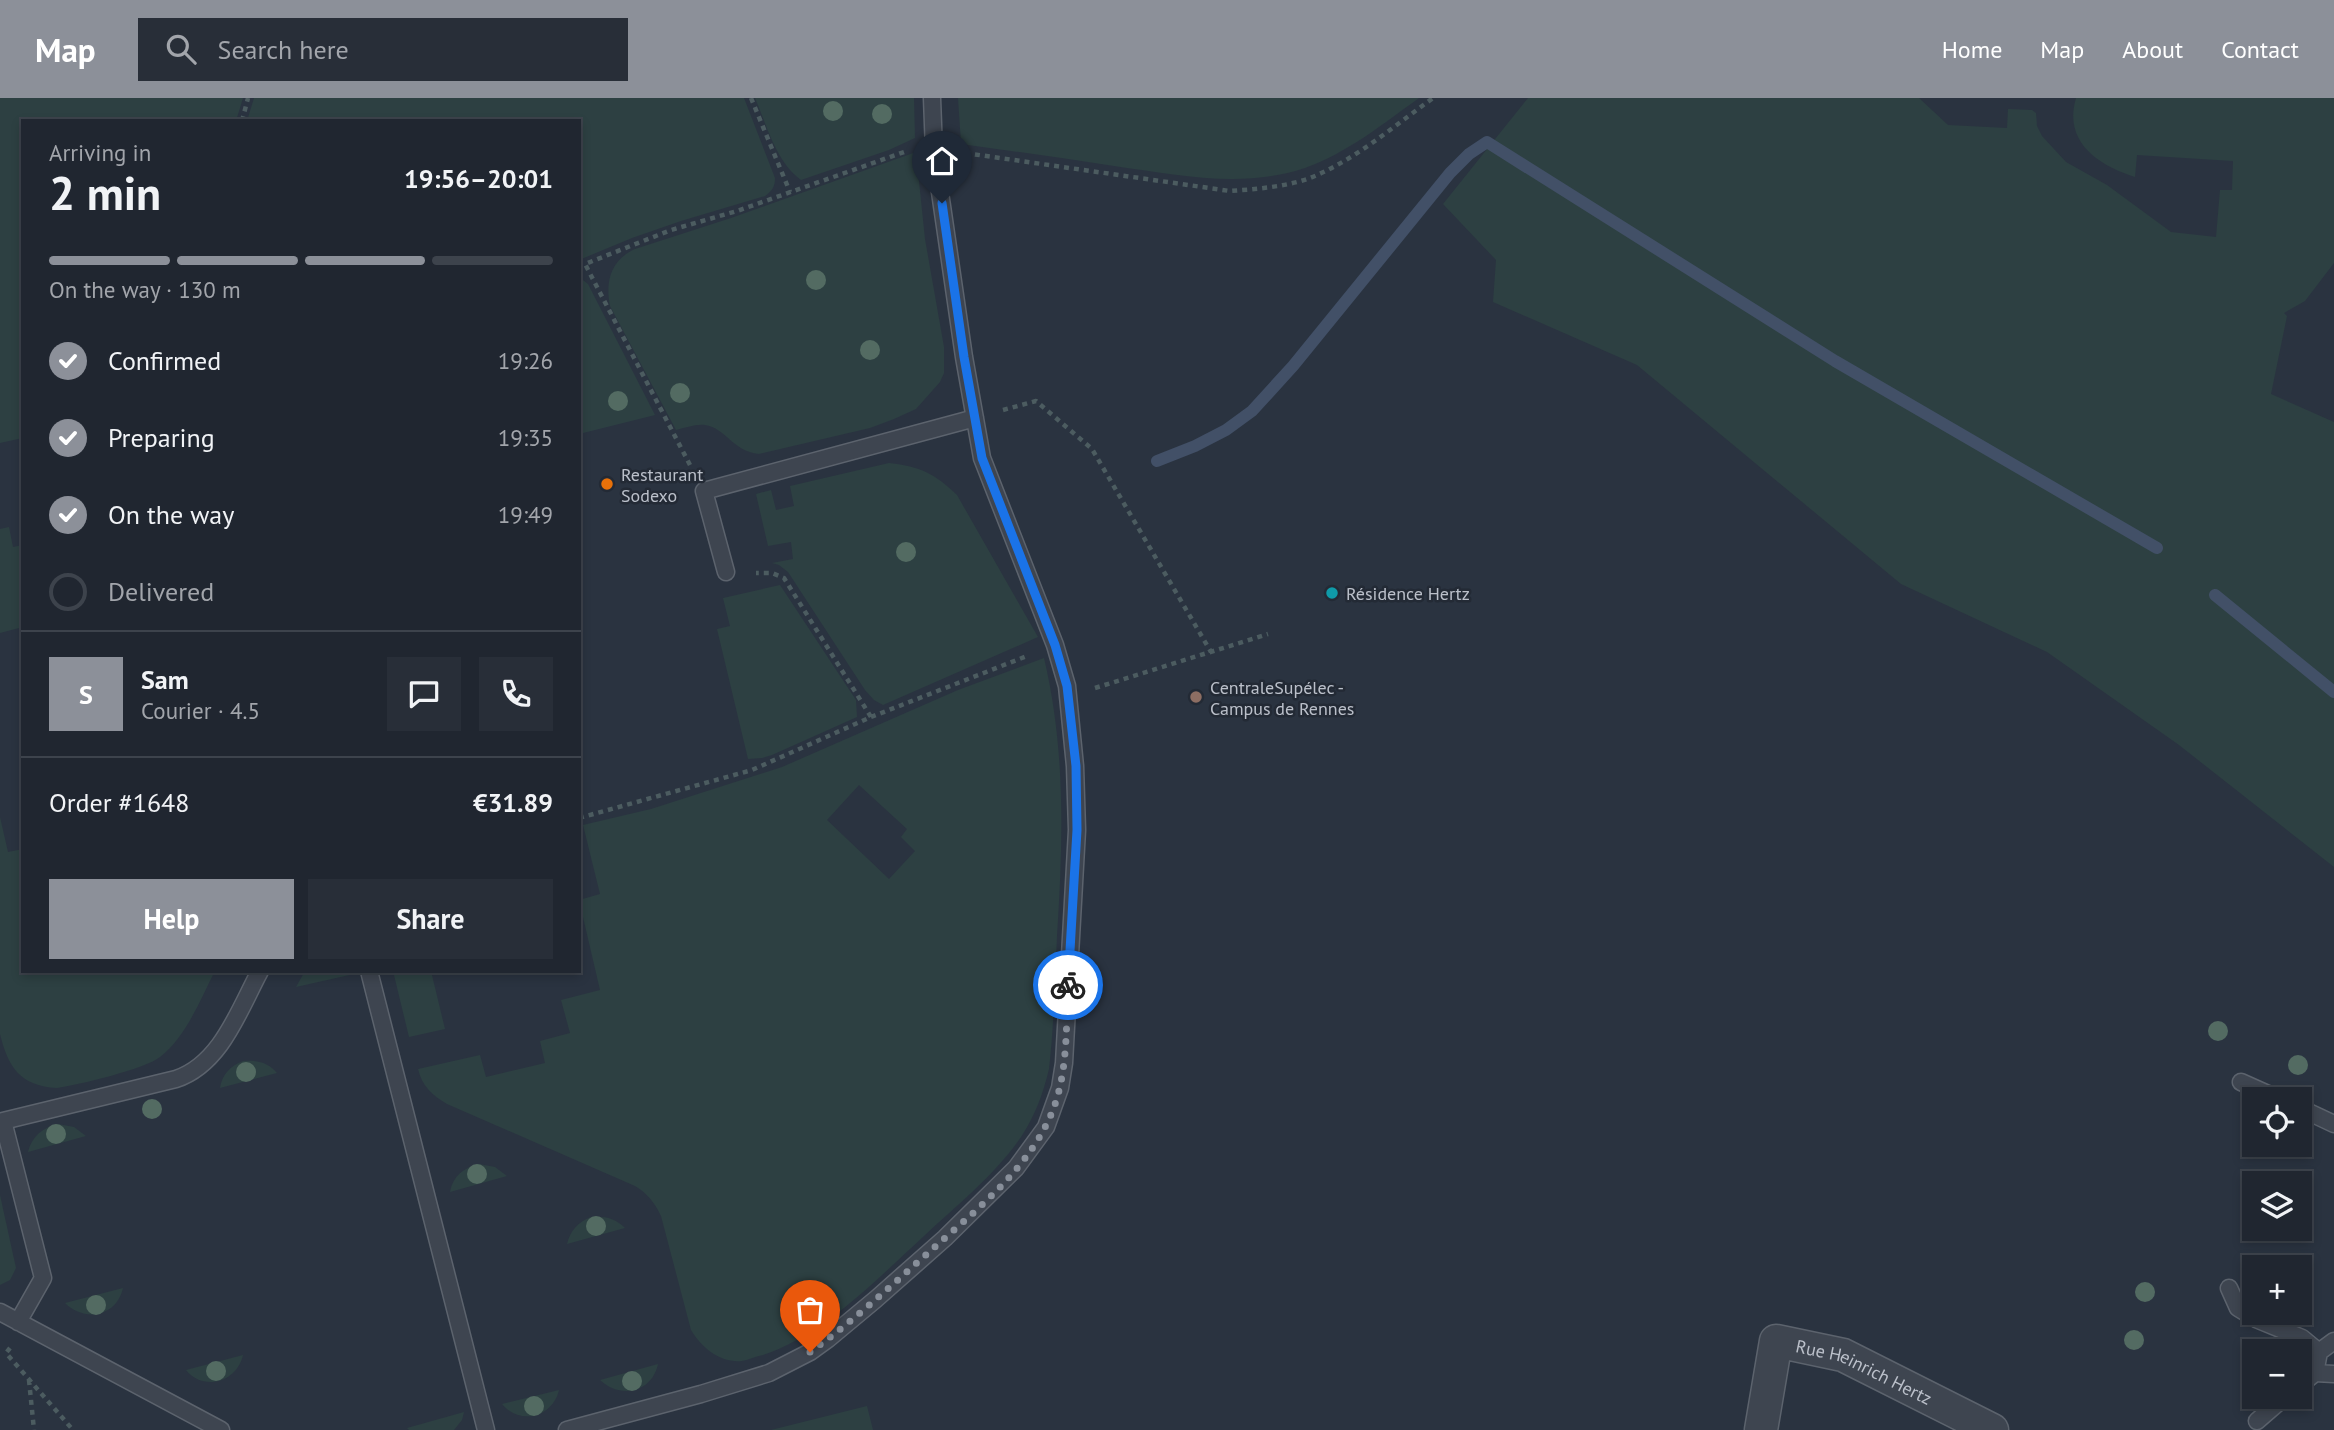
<!DOCTYPE html>
<html lang="en">
<head>
<meta charset="utf-8">
<style>
	:root { --surface:#202630; --page:#282e38; --text:#f1f3f6; --muted:#a2a5ab; --line:#3d434c; --accent:#8c9099 }
	body { margin:0; font-family:"PT Sans",sans-serif; background:var(--page); color:var(--text); height:100vh; display:flex; flex-direction:column; font-size:26px; white-space:nowrap }
	* { box-sizing:border-box; margin:0 }
	p { font-size:23px; color:var(--muted) }
	.icon { flex:none; width:38px; height:38px; fill:none; stroke:currentColor; stroke-width:2; stroke-linecap:round; stroke-linejoin:round }
	.map { position:relative; flex:1; overflow:hidden }
	.drawer { position:absolute; left:21px; top:21px; width:560px; height:854px; display:flex; flex-direction:column; background:var(--surface); border-radius:0px; box-shadow:0 4px 10px #0003,0 0 0 2px var(--line) }
	.drawer>* { flex:none }
	.tools { position:absolute; left:2242px; top:989px; display:grid; gap:14px }
	.tools a { display:grid; place-items:center; width:70px; height:70px; border-radius:0px; background:var(--surface); box-shadow:0 4px 10px #0003,0 0 0 2px var(--line); font-size:35px }
	.pin { position:absolute; display:grid; place-items:center; width:60px; height:60px; color:#fff; margin:-72px -30px; border-radius:50% 50% 50% 0; rotate:-45deg; box-shadow:0 0 7px #0007 }
	.pin .icon { rotate:45deg }
	.courier { position:absolute; display:grid; place-items:center; width:70px; height:70px; margin:-35px; border:5px solid #1a73e8; border-radius:50%; background:#fff; color:#222; box-shadow:0 2px 9px #0007 }
	.head em { font-style:normal; font-weight:700 }
	.head div { display:flex; flex-direction:column-reverse }
	.head { display:flex; align-items:center; justify-content:space-between; height:119px; padding:0 28px }
	h1 { font-size:46px; font-weight:700; line-height:52px }
	.bar { display:grid; grid-template-columns:repeat(4,1fr); gap:10px 7px; align-content:center; height:84px; padding:0 28px }
	.bar i { height:9px; border-radius:5px; background:var(--line) }
	.bar .current { background:var(--accent) }
	.bar p { grid-column:span 4 }
	.line { display:flex; align-items:center; gap:18px; padding:0 28px; border-top:2px solid var(--line) }
	.line div { flex:1 }
	.round { display:grid; place-items:center; flex:none; width:74px; height:74px; border-radius:0px; background:var(--page) }
	ol { padding:0 28px; list-style:none }
	li { display:flex; align-items:center; gap:21px; height:77px }
	li p { margin-inline-start:auto }
	li .icon { padding:7px; border-radius:50%; background:var(--accent); color:#fff; stroke-width:4 }
	li:last-child { color:var(--muted) }
	li i { width:38px; height:38px; border:4px solid var(--line); border-radius:50% }
	.cta { display:flex; gap:14px; margin-top:auto; padding:14px 28px }
	.cta a { flex:1; height:80px; border-radius:0px; background:var(--accent); color:#fff; font-size:28px; font-weight:700; line-height:80px; text-align:center }
	.cta a+a { background:var(--page); color:var(--text) }
	header { display:flex; align-items:center; gap:42px; box-sizing:border-box; height:98px; padding:0 35px; background:var(--accent); color:#fff }
	header strong { font-size:33px }
	nav { display:flex; gap:38px; margin-inline-start:auto; font-size:24px }
	.search { width:490px; height:63px; background:var(--page); display:flex; align-items:center; gap:18px; box-sizing:border-box; padding:0 24px; border-radius:0px; color:var(--muted); font-size:26px }
	.map>svg:first-child { display:block }
	.green { fill:#2d4042; fill-rule:evenodd }
	.lines { fill:none; stroke-linecap:round; stroke-linejoin:round }
	.stream { stroke:#425067; stroke-width:12 }
	.service-casing { stroke:#5c636d; stroke-width:19 }
	.minor-casing { stroke:#5c636d; stroke-width:35 }
	.path { stroke:#4c5c60; stroke-width:4.5; stroke-dasharray:5 5; stroke-linecap:butt }
	.service { stroke:#3e4550; stroke-width:16 }
	.minor { stroke:#3e4550; stroke-width:32 }
	.tree { fill:#536b62 }
	.done { stroke:#888f9a; stroke-width:7; stroke-dasharray:0 12.6 }
	.route { stroke:#1a73e8; stroke-width:9 }
	.food-dot { fill:#e8710a; stroke:#232a35; stroke-width:2.5 }
	.culture-dot { fill:#0f9aa8; stroke:#232a35; stroke-width:2.5 }
	.education-dot { fill:#8d6e63; stroke:#232a35; stroke-width:2.5 }
	.labels { text-anchor:middle; dominant-baseline:central; stroke-width:5; stroke-linejoin:round; paint-order:stroke }
	.poi-label { font-size:18px; fill:#bbc0ca; stroke:#232a35; text-anchor:start }
	.street-label { font-size:18px; fill:#bbc0ca; stroke:#232a35 }
</style>
</head>
<body>
<header>
<strong>Map</strong>
<div class="search"><svg class="icon" aria-label="search" viewBox="0 0 24 24"><circle cx="10" cy="10" r="6"/><path d="M15 15l6 6"/></svg>Search here</div>
<nav><a>Home</a><a>Map</a><a>About</a><a>Contact</a></nav>
</header>
<div class="map">
<svg width="2334" height="1332" viewBox="0 0 2334 1332">
	<rect width="100%" height="100%" fill="#2a3340"/>
	<!-- green -->
	<path class="green" d="M0,0H243L236,23H23V340L0,345Z
		M254,0H744L775,80C775,89 772,93 765,98L681,123L632,140L579,162V23H247Z
		M755,0H914L915,40L889,52L801,82C776,64 767,28 755,0Z
		M958,0H1419C1383,26 1347,55 1305,70C1243,91 1178,77 1114,68C1063,60 1012,53 961,46Z
		M1528,0H1919L1948,27L2007,30L2008,11L2032,12L2036,15L2037,28L2042,38L2066,64L2107,87L2171,134L2216,139L2220,92H2232L2233,63L2137,57L2135,79C2098,67 2063,44 2076,0H2334V165L2305,203L2284,215L2287,218L2271,296L2334,324V769L2179,647L2047,554L1901,486L1637,267L1493,204L1496,162L1443,106Z
		M916,54L925,141L944,249V275L940,284L916,311L894,321L870,330L759,356C732,353 726,330 705,327C695,326 685,330 676,332L610,208C605,183 611,162 635,151L731,120Z
		M579,179L588,186L655,317L579,336Z
		M889,365C921,369 934,375 957,397L1038,539L883,607L874,602L865,592L788,474L779,467L772,465L793,461L791,444L768,448L756,396L771,392L776,412L794,408L790,388Z
		M9,429L13,449L23,447V529L0,535V431Z
		M780,487L856,602L857,619L772,657L762,660L748,661L717,531L730,528L723,500Z
		M1044,560C1066,653 1063,744 1057,838C1055,882 1054,927 1049,971C1043,996 1035,1018 1021,1039C995,1077 957,1107 924,1138C878,1180 824,1237 763,1257C756,1258 749,1262 742,1263C720,1265 702,1250 691,1232L661,1118C655,1105 647,1095 635,1088L447,1006C432,997 422,988 418,971L480,957L486,979L545,965L540,943L570,935L561,902L600,892L579,802L600,796L583,727L651,711L782,669L958,592ZM859,687L907,731L901,739L915,753L889,781L827,722Z
		M0,719L8,754L23,751V873H215C200,902 186,939 160,959C145,971 78,987 57,990C20,988 8,969 0,936Z
		M305,873H352L354,876L296,889Z
		M393,873H431L445,931L409,939Z
		M243,963C256,962 268,964 277,975L220,990C222,977 230,968 243,963Z
		M58,1026L74,1029L86,1038L28,1054C32,1038 42,1030 58,1026Z
		M479,1066L495,1069L507,1078L450,1094C453,1078 463,1070 479,1066Z
		M0,1097L16,1170L10,1182L0,1187Z
		M591,1119C605,1118 615,1120 625,1130L567,1146C570,1133 578,1124 591,1119Z
		M123,1190C117,1218 85,1225 65,1205Z
		M243,1257C237,1284 204,1294 186,1272Z
		M658,1266C652,1295 620,1301 600,1282Z
		M559,1292C553,1319 520,1328 502,1306Z
		M867,1308L873,1332H771Z
		M464,1314L462,1322L454,1332H409L407,1330Z"/>
	<g class="lines">
		<!-- stream -->
		<path class="stream" d="M1157,363L1195,348L1226,332L1252,313L1293,268L1450,75L1469,56L1487,44L1835,263L2157,450
			M2215,497L2334,594"/>
		<defs>
			<path id="service" d="M726,474L704,393L975,320
				M369,873L486,1332
				M2241,984L2279,1001
				M2300,1010L2334,1026
				M2229,1190L2238,1210L2256,1221L2302,1240L2319,1254
				M0,1214L221,1332
				M18,1224L43,1180L3,1023L176,981C221,966 239,912 260,873
				M2315,1275L2334,1276
				M2300,1287L2315,1275L2319,1254L2334,1243
				M2257,1323L2286,1298
				M567,1332L701,1296L769,1275L810,1254L828,1241L876,1201L945,1140L1016,1070L1046,1029L1060,990L1064,965L1077,732L1075,668L1067,588L1055,547L982,360L964,259L934,53L932,0"/>
			<g id="minor">
				<path id="s1" d="M1761,1332L1776,1243L1843,1257L1992,1332"/>
			</g>
		</defs>
		<!-- service casing -->
		<use href="#service" class="service-casing"/>
		<!-- minor casing -->
		<use href="#minor" class="minor-casing"/>
		<!-- path -->
		<path class="path" d="M751,0L790,94
			M242,23L248,0
			M965,55L1230,93C1256,91 1285,89 1310,80C1355,62 1394,28 1433,0
			M1003,312L1036,303L1092,351L1211,554
			M690,367L585,166L671,132L737,113L904,54
			M1095,590L1268,536
			M871,619L1027,558
			M579,720L752,672L871,619L784,480L772,475H756
			M10,1250L6,1255L73,1332
			M29,1282L34,1332"/>
		<!-- service -->
		<use href="#service" class="service"/>
		<!-- minor -->
		<use href="#minor" class="minor"/>
	</g>
	<!-- trees -->
	<g class="tree">
		<circle cx="833" cy="13" r="10"/>
		<circle cx="882" cy="16" r="10"/>
		<circle cx="816" cy="182" r="10"/>
		<circle cx="870" cy="252" r="10"/>
		<circle cx="680" cy="295" r="10"/>
		<circle cx="618" cy="303" r="10"/>
		<circle cx="906" cy="454" r="10"/>
		<circle cx="2218" cy="933" r="10"/>
		<circle cx="2298" cy="967" r="10"/>
		<circle cx="246" cy="974" r="10"/>
		<circle cx="152" cy="1011" r="10"/>
		<circle cx="56" cy="1036" r="10"/>
		<circle cx="477" cy="1076" r="10"/>
		<circle cx="596" cy="1128" r="10"/>
		<circle cx="2145" cy="1194" r="10"/>
		<circle cx="96" cy="1207" r="10"/>
		<circle cx="2134" cy="1242" r="10"/>
		<circle cx="216" cy="1273" r="10"/>
		<circle cx="632" cy="1283" r="10"/>
		<circle cx="534" cy="1308" r="10"/>
	</g>
	<g class="lines">
		<!-- done -->
		<path class="done" d="M810,1254C852,1224 890,1189 929,1154C975,1113 1032,1069 1054,1009C1068,971 1066,927 1068,887"/>
		<!-- route -->
		<path class="route" d="M942,105L964,259L982,360L1055,547L1067,588L1076,668L1077,732L1068,887"/>
	</g>
	<!-- markers -->
	<circle class="food-dot" cx="607" cy="386" r="7"/>
	<circle class="culture-dot" cx="1332" cy="495" r="7"/>
	<circle class="education-dot" cx="1196" cy="599" r="7"/>
	<g class="labels">
		<!-- poi labels -->
		<g class="poi-label">
			<text x="621" y="376">Restaurant<tspan x="621" dy="21">Sodexo</tspan></text>
			<text x="1346" y="495">Résidence Hertz</text>
			<text x="1210" y="589">CentraleSupélec -<tspan x="1210" dy="21">Campus de Rennes</tspan></text>
		</g>
		<!-- street labels -->
		<g class="street-label">
			<text stroke="none"><textPath href="#s1" startOffset="184">Rue Heinrich Hertz</textPath></text>
		</g>
	</g>
</svg>
<div class="tools">
<a><svg class="icon" aria-label="locate" viewBox="0 0 24 24"><circle cx="12" cy="12" r="6"/><path d="M12 2v4M12 18v4M2 12h4M18 12h4"/></svg></a>
<a><svg class="icon" aria-label="layers" viewBox="0 0 24 24"><path d="M12 4l9 5-9 5-9-5zM3 14l9 5 9-5"/></svg></a>
<a>+</a>
<a>−</a>
</div>
<div class="pin" style="left:810px;top:1254px;background:#ea580c"><svg class="icon" aria-label="bag" viewBox="0 0 24 24"><path d="M5 8h14l-1 12H6zM9 8a3 3 0 0 1 6 0"/></svg></div>
<div class="pin" style="left:942px;top:105px;background:#1f2937"><svg class="icon" aria-label="home" viewBox="0 0 24 24"><path d="M3 11l9-7 9 7M6 9v11h12V9"/></svg></div>
<div class="courier" style="left:1068px;top:887px"><svg class="icon" aria-label="bike" viewBox="0 0 24 24"><circle cx="6" cy="16" r="4"/><circle cx="18" cy="16" r="4"/><path d="M6 16l4-8h5l3 8M10 8l3 8H6M13 5h3"/></svg></div>
<section class="drawer">
<div class="head"><div><h1>2 min</h1><p>Arriving in</p></div><em>19:56–20:01</em></div>
<div class="bar"><i class="current"></i><i class="current"></i><i class="current"></i><i></i><p>On the way · 130 m</p></div>
<ol>
<li><svg class="icon" aria-label="check" viewBox="0 0 24 24"><path d="M5 12l5 5 9-10"/></svg>Confirmed<p>19:26</p></li>
<li><svg class="icon" aria-label="check" viewBox="0 0 24 24"><path d="M5 12l5 5 9-10"/></svg>Preparing<p>19:35</p></li>
<li><svg class="icon" aria-label="check" viewBox="0 0 24 24"><path d="M5 12l5 5 9-10"/></svg>On the way<p>19:49</p></li>
<li><i></i>Delivered</li>
</ol>
<div class="line" style="height:126px"><b class="round" style="background:var(--accent);color:#fff">S</b><div><b>Sam</b><p>Courier · 4.5</p></div><a class="round"><svg class="icon" aria-label="chat" viewBox="0 0 24 24"><path d="M4 5h16v11H9l-5 4z"/></svg></a><a class="round"><svg class="icon" aria-label="phone" viewBox="0 0 24 24"><path d="M5 4h4l2 5-3 2q2 4 5 5l2-3 5 2v4C11 20 4 13 5 4z"/></svg></a></div>
<div class="line" style="height:91px"><div>Order #1648</div><b>€31.89</b></div>
<div class="cta"><a>Help</a><a>Share</a></div>
</section>
</div>
</body>
</html>
